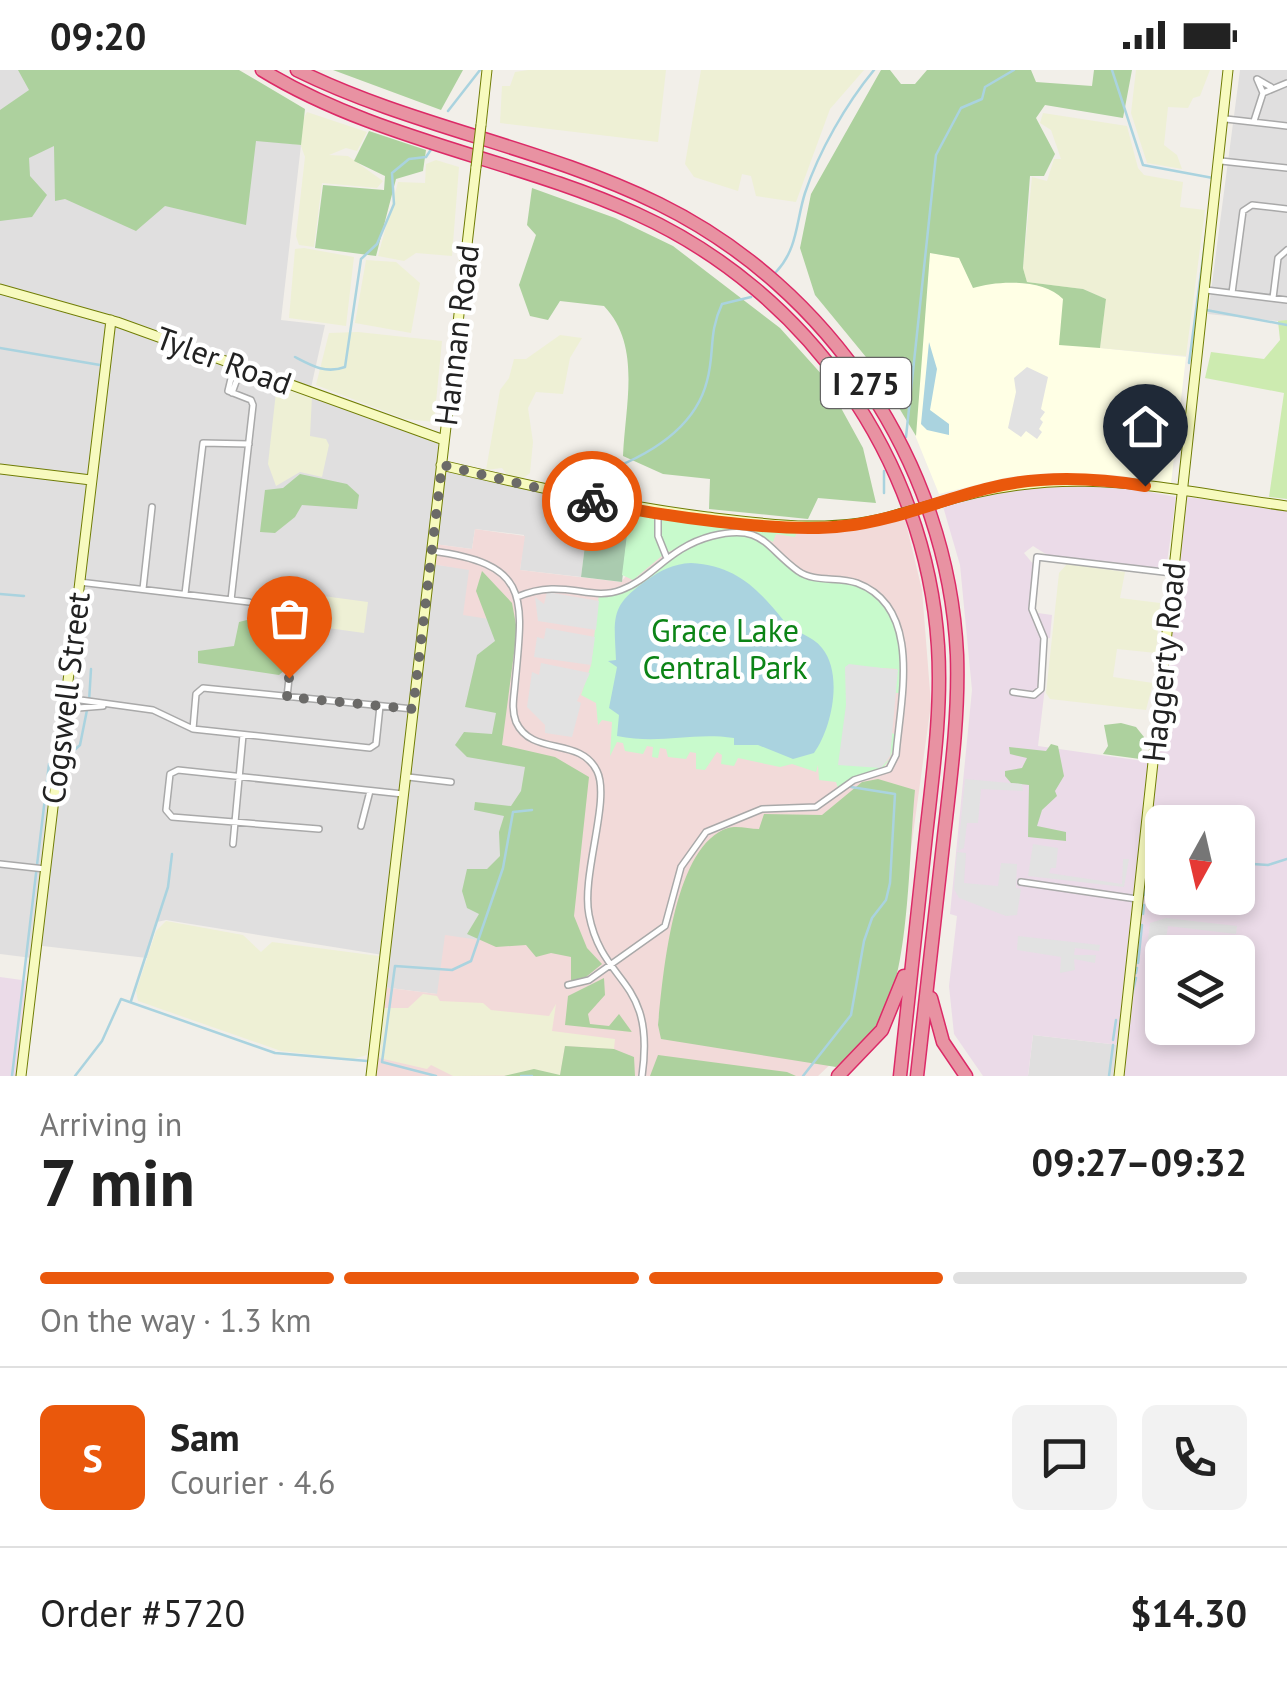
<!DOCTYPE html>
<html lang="en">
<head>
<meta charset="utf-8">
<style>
	:root { --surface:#fff; --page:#f2f2f2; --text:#222; --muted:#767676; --line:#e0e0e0; --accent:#ea580c }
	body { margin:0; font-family:"PT Sans",sans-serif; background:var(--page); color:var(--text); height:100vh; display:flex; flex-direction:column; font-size:38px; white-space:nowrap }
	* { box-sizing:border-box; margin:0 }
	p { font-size:32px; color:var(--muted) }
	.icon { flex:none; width:55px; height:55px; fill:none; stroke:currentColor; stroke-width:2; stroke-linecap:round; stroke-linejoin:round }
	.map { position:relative; height:1006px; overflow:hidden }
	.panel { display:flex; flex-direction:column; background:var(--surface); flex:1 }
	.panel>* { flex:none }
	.needle { width:65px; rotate:188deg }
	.tools { position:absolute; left:1145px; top:735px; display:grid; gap:20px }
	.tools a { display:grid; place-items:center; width:110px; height:110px; border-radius:15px; background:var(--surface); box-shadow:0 5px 15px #0003; font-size:50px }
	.pin { position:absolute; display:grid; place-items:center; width:85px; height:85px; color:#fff; margin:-102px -42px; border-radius:50% 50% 50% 0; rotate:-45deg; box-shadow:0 0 10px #0007 }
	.pin .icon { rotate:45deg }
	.courier { position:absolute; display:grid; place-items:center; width:100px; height:100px; margin:-50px; border:8px solid #ea580c; border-radius:50%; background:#fff; color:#222; box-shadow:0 2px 12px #0007 }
	.head em { font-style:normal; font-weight:600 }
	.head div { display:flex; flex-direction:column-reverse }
	.head { display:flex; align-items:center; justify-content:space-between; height:170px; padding:0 40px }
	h1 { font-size:65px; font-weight:600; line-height:75px }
	.bar { display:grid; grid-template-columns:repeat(4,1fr); gap:15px 10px; align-content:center; height:120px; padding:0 40px }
	.bar i { height:12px; border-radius:8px; background:var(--line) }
	.bar .current { background:var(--accent) }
	.bar p { grid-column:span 4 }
	.line { display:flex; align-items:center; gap:25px; padding:0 40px; border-top:2px solid var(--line) }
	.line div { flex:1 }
	.round { display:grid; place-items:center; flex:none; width:105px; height:105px; border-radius:15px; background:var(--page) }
	.status { display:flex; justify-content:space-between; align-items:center; height:70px; padding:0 50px; background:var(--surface); direction:ltr }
	.status svg { height:28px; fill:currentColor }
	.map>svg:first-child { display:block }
	.residential { fill:#e0dfdf }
	.commercial { fill:#f2dad9 }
	.industrial { fill:#ebdbe8; fill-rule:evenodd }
	.education { fill:#ffffe5 }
	.farmland { fill:#eef0d5 }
	.grass { fill:#cdebb0 }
	.forest { fill:#add19e }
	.cemetery { fill:#aacbaf }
	.park { fill:#c8facc }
	.parking { fill:#e2e2e2 }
	.water { fill:#aad3df }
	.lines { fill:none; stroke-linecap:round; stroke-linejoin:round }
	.stream { stroke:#aad3df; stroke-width:2.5 }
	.street-casing { stroke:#a9a9a9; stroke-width:8 }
	.secondary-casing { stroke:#707d05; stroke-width:11 }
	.highway-casing { stroke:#dc2a67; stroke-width:15 }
	.street { stroke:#fff; stroke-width:5 }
	.secondary { stroke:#f7fabf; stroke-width:9 }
	.highway { stroke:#e892a2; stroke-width:12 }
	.secondary-bridge-casing { stroke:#707d05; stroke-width:11; stroke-linecap:butt }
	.secondary-bridge { stroke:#f7fabf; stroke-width:9 }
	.done { stroke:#6b6a68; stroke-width:10; stroke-dasharray:0 18 }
	.route { stroke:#ea580c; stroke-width:12 }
	.labels { text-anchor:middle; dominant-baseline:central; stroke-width:9; stroke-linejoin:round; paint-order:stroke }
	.shield { fill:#fff; stroke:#646464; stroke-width:2.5 }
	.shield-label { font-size:30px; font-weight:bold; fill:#222 }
	.street-label { font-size:32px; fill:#222; stroke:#fff }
	.park-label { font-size:32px; fill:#0c8416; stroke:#fff }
</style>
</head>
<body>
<div class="status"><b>09:20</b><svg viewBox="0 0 49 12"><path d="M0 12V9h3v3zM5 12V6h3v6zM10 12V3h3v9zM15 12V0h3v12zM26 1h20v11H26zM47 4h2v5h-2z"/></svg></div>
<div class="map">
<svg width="1287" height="1006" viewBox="0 0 1287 1006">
	<rect width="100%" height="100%" fill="#f2efe9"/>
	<!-- residential -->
	<path class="residential" d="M0,0H143L137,56L301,75L281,250L325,255L310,322L440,371L383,885L166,850L157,852L147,888L34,875L32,888L0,884Z
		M1240,0H1287V252L1208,244Z
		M446,400L590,433L581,507L520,500L524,465L475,459L472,479L434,474Z
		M431,494L469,499L515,552L537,686L508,874L437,924L382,917Z
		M1033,965L1119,975L1116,1006H1028Z"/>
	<!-- commercial -->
	<path class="commercial" d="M645,443L780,457L904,445L922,520L931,634L894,902L875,952L818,1006H373L382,917L437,924L445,865L507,874L537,687L497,681L515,553L463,545L469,500L431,494L434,474L472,479L475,459L525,466L520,500L621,512L641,488Z"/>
	<!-- industrial -->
	<path class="industrial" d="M1084,410L1176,427L1166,500L1049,486L1033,476L1024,483L1034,495L1031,542L1052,545L1050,568L1043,569L1040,616L1045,617L1038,676L1150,692L1119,975L1033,965L1028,1006H983L954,964L949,916L957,846L950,844L972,620L960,495L942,433L980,421Z
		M1186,427L1287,439V1006H1122ZM1162,752H1238V828H1162ZM1162,882H1238V958H1162Z
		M0,907L29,911L17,1006H0Z"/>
	<!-- education -->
	<path class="education" d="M930,183L1023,198L1106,229L1100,278L1186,287L1171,413L1115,405L1049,403L1008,407L939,424L915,365Z"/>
	<!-- farmland -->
	<path class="farmland" d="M528,0H666L658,72L500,53L502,16H510L515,2Z
		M701,0H864L830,39L796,132L756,126L751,106L742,104L738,121L694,107L685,94Z
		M1136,0H1210L1200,26L1193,28L1188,38L1168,37L1164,75L1177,85L1182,99L1147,93L1131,43Z
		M307,42L367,62L357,81L346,78L329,85L348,86L383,111L377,118L322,113L314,177L299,175L296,166L305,87L296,62Z
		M1043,43L1127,56L1138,98L1144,105L1183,112L1180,137L1205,140L1186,286L1100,278L1106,229L1083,219L1027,212L1023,198L1032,107L1047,111L1054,89H1061L1051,60L1040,53Z
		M436,90L459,97L452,186L416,183L404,191L378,186L398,112L425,113L426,94Z
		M304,178L354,187L346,256L289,248L295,179Z
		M366,190L396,192L420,213L411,263L355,253Z
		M358,262L442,271L434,352L405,349L316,315L329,263Z
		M560,265L582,268L570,288L563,324L536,322L528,338L533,372L530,403L522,409L508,406L502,398L486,400L500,320L509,308L514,289H526Z
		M281,318L312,326L310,366L326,369L329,375L322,407L300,402L276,416L268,394L276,322Z
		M1067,494L1125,502L1120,528L1160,533L1156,583L1117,579L1113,607L1153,613L1146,640L1050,629L1046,623L1059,503Z
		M263,518L368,532L364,563L255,548L253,538L259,530L257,519Z
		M166,851L243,865L261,882L272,872L379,886L367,985L353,989L281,981L138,931L136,921L156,861Z
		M423,924L437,926L440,931L483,933L491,940L549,946L556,934L552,961L615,969L614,979L565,976L560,1005L453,1006L431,995L427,999L379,988L384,938H408Z"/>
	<!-- grass -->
	<path class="grass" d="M1287,250V429L1269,427L1284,323L1205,308L1211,282L1264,289L1280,270L1278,251Z"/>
	<!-- forest -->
	<path class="forest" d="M18,0H239L305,39L301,75L256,71L246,155L165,136L136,161L65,129L55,131L54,76L29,88L30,106L47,125L32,147L0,151V40L29,20Z
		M333,0H463L441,40Z
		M881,0H890L901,14H915L927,0H1031L1036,12L1092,16L1094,0H1132L1123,48L1045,35L1036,48L1055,84L1044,106H1030L1023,198L1027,212L1083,219L1106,229L1100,278L1059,275L1063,229C1044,209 998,210 973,218L959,188L930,183L916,366L875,298L815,225L800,178L811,124Z
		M369,61L426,80L423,101L396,109L376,186L315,178L323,115L384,120L385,106L354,91Z
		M532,118L615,148L673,176L780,258L824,307L863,378L876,433L818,428L808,449L709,439L710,409L663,404L623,386C625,335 642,276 604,236L560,231L548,250L530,246L519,215L536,165L527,155Z
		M300,404L347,414L359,425L357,439L302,435L295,447L275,463L260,462L265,420L283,418Z
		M482,501L512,533L517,560L502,675L555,687L589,707L574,846L587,878L602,894L586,907L571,911V887L551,883L536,887L526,875L496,877L467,864L479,844L467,838L462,821L467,799H487L500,786L499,762L504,746L474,740L475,732L511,736L521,721L525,697L467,687L455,675L464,662L492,664L496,643L465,637L477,585L495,571L476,521Z
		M251,549L324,561L326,563L294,572L286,599L279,605L198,593V581L234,576L239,552Z
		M1121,653L1136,657L1144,667L1140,689L1103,684L1108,676L1104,655Z
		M1051,674L1058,676L1064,706L1055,721L1057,726L1042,740L1037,756L1066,762V771L1028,767L1029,715L1011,713L1005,706V701L1022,698L1027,688L1010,684L1009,677L1046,681Z
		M878,709L915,720C909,779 910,895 883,945C872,967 854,981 836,997L661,969L658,955C663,906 673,775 728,758C737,755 749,759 759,759L764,744L822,745L862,712Z
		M604,908L605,925L588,944L590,954L609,956L619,944L632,962L565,955L568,926Z
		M565,976L614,979L634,987L635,1006H504L534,999L560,1005Z
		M658,985L787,1002L796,1006H650Z"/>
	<!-- cemetery -->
	<path class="cemetery" d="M590,435L630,441L622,512L581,507Z"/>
	<!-- park -->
	<path class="park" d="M630,441L653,444L663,485L633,510L622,505Z
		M662,445L798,459L795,467L776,464L773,472C738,452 701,470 668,482L660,466Z
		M735,465C769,469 768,486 794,500C812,509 837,509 856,515C900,531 905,583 900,623H895L897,599L848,596L881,697L890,688L892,663L896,665C890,706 874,704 838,718L836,712L819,710L818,695L816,702L792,694L780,697L738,688L734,696L721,694L722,685L717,682L705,700L696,699V683L690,682L686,689L668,687L666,679L660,678L658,688L652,687L653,677L647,676L643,684L625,681L623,673L617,672L610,686L612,652L602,650L598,655L596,633L581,625L591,595L599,524C629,524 637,508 661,492C683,477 708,468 735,465Z"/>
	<!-- parking -->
	<path class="parking" d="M1027,297L1048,307L1041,339L1045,342L1040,349L1043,352L1039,359L1042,362L1037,369L1026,361L1021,367L1008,358L1016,322L1014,308Z
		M547,522L599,531L596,560L538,551L535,527L544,534Z
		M546,558L595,567L591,595L534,587L537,567L544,569Z
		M541,593L590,603L577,631L581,633L572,667L545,663V655L527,637L532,602L539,605Z
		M849,594L898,600L890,686L881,698L838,695L846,635L845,597Z
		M965,709L1022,714L1023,721L981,719L978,753H967L964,778L958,781Z
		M1033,774L1058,778L1056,798H1051L1049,803L1122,814L1123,789H1129L1124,817L1028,806Z
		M957,782L966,783L964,813L998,816L1001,793L1017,794L1016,818L1021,819L1017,845L1006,846L959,828L954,819Z
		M1166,848L1237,856L1236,864L1168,856L1162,896L1145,894L1150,853Z
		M1018,866L1100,875L1099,881L1075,878L1074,885H1096L1095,893L1074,889L1075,900L1060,903L1061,887L1017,880Z"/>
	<!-- water -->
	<path class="water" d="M929,272L937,299L930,340L949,354V365L927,360L921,354Z
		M691,493C737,496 757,518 784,551C795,563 812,565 822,578C844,605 831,660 814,683L793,689L758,675H734V668C689,662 661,675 617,666L619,645L609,638L617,597L608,591L616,590C614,546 610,536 647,510C661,500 673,494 691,493Z"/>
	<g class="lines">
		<!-- stream -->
		<path class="stream" d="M1112,0L1143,95L1213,108
			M448,41L480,0
			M776,202C798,179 796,151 805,123C819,81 846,34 874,0
			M1206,240L1287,255
			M0,278L100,295
			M295,287C312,296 326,304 345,297L361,189L377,174L394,134L392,103L409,89L426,87L432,78
			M1189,293L1206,166
			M906,367L936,85L961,38L982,29L985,17L1014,0
			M884,423V401
			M600,424L606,401C649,385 695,359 707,311C715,282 708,264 722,234L751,227
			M0,524L24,526
			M89,632L91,599
			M61,692L80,675L87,640
			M1154,784H1162
			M1238,793L1268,795L1287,789
			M1145,825L1150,783
			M1143,844L1144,835
			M1138,893L1142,855
			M1136,903L1137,898
			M131,931L168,817L172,784
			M1129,936L1136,908
			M1113,970L1116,950
			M382,992L395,896L452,900L471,891L503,798L513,742L532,740
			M382,992L436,1006
			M12,1006L49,694L53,693
			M75,1006L102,971L121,929L275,983L367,991
			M521,1006H532
			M803,1006L851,945L864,871L872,848L886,830L890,813L895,724L851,717
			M1109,1006L1113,975"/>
		<defs>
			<path id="street" d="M1263,23L1257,9L1271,17
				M1226,49L1287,56
				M1254,51L1263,23L1287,13
				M1221,91L1287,98
				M1206,220L1287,230
				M1232,223L1243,141L1252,135L1287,139
				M1273,228L1278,188L1287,180
				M232,323L241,298
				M658,441V466L666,486
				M432,481C532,494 523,528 515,614C514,627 511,639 516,652C532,687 580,666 597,701C611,729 581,805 589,845C603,917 656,907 642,1006
				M79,512L249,532
				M143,519L152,437
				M185,524L203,373L249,374
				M517,527C563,507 589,532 621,520C652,509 669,477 712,466C763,453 765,477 798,501C815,513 838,506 857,513C924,538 900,632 896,685L889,699L854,710L816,737L762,739L706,762L681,797L665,856L589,910L568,915
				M231,530L253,335L251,330L228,321L234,296
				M1013,622L1034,625L1041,619L1044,568L1032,539L1037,487L1172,503
				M287,627L289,608
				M66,628L153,640L193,659L370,678L376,674L380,636
				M66,639L103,636
				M193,659L196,624L203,618L413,639
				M408,707L451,712
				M361,756L370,721
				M319,759L172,747L166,740L170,704L178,700L403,724
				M233,774L243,665
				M0,794L45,799
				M1021,812L1137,829"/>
			<path id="secondary" d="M481,55L487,0
				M0,219L117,252L444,370
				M441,395C531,416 615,435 707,447C772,455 836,464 899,444
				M0,399L91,410
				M938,433C1069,392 1156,418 1287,436
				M21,1006L111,250
				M371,1006L476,97
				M1119,1006L1228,0"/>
			<path id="highway" d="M262,0C376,70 516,89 637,144C807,221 926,389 938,576C942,639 933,702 926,765C917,845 909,926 900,1006
				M297,0C412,57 543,77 659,134C830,218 948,394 957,585C959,645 951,705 944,766C935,846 926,926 917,1006
				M931,928L943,972L966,1006
				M838,1006L882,960L904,906"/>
		</defs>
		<!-- street casing -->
		<use href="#street" class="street-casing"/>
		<!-- secondary casing -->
		<use href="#secondary" class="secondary-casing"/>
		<!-- highway casing -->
		<use href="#highway" class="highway-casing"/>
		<!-- street -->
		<use href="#street" class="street"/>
		<!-- secondary -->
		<use href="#secondary" class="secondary"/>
		<!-- highway -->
		<use href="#highway" class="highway"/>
		<defs>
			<path id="secondary-bridge" d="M476,97L481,55
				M899,444L938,433"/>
		</defs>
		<!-- secondary-bridge casing -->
		<use href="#secondary-bridge" class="secondary-bridge-casing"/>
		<!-- secondary-bridge -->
		<use href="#secondary-bridge" class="secondary-bridge"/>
	</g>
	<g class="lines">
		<!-- done -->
		<path class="done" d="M289,608L287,627L413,639L442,395L592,431"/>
		<!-- route -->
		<path class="route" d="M592,431C654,445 783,464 844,456C892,451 938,431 985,419C1038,405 1091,407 1145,416"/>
	</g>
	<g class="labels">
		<!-- shield labels -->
		<rect class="shield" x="821" y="288" width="90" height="50" rx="8"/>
		<g class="shield-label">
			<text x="866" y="313">I 275</text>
		</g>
		<!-- street labels -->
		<g class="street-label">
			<text transform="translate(456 265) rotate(-83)">Hannan Road</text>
			<text transform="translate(224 290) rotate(20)">Tyler Road</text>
			<text transform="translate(1163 592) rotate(-84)">Haggerty Road</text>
			<text transform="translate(65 628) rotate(-83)">Cogswell Street</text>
		</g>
		<!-- park labels -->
		<g class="park-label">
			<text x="725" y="560">Grace Lake<tspan x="725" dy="37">Central Park</tspan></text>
		</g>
	</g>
</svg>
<div class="tools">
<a><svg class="needle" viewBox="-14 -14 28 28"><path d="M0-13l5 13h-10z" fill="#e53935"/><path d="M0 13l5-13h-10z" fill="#767676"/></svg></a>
<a><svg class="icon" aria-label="layers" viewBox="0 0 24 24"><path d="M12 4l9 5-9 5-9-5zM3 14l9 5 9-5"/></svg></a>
</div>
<div class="pin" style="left:289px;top:608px;background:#ea580c"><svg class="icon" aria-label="bag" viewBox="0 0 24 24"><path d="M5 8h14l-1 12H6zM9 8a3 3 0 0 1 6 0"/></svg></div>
<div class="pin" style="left:1145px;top:416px;background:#1f2937"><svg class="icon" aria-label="home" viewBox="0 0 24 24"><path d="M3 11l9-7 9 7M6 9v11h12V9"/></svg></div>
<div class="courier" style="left:592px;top:431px"><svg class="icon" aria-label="bike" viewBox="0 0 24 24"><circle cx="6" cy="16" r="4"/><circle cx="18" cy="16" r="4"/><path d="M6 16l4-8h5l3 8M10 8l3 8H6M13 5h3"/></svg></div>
</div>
<section class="panel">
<div class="head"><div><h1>7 min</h1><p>Arriving in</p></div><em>09:27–09:32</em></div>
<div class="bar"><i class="current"></i><i class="current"></i><i class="current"></i><i></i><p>On the way · 1.3 km</p></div>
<div class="line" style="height:180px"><b class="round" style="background:var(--accent);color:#fff">S</b><div><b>Sam</b><p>Courier · 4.6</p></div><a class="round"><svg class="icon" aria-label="chat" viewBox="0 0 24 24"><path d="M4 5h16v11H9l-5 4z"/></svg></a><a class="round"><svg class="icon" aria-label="phone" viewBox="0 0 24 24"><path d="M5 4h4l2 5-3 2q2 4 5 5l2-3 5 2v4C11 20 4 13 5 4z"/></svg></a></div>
<div class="line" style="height:130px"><div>Order #5720</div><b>$14.30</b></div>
</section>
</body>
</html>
